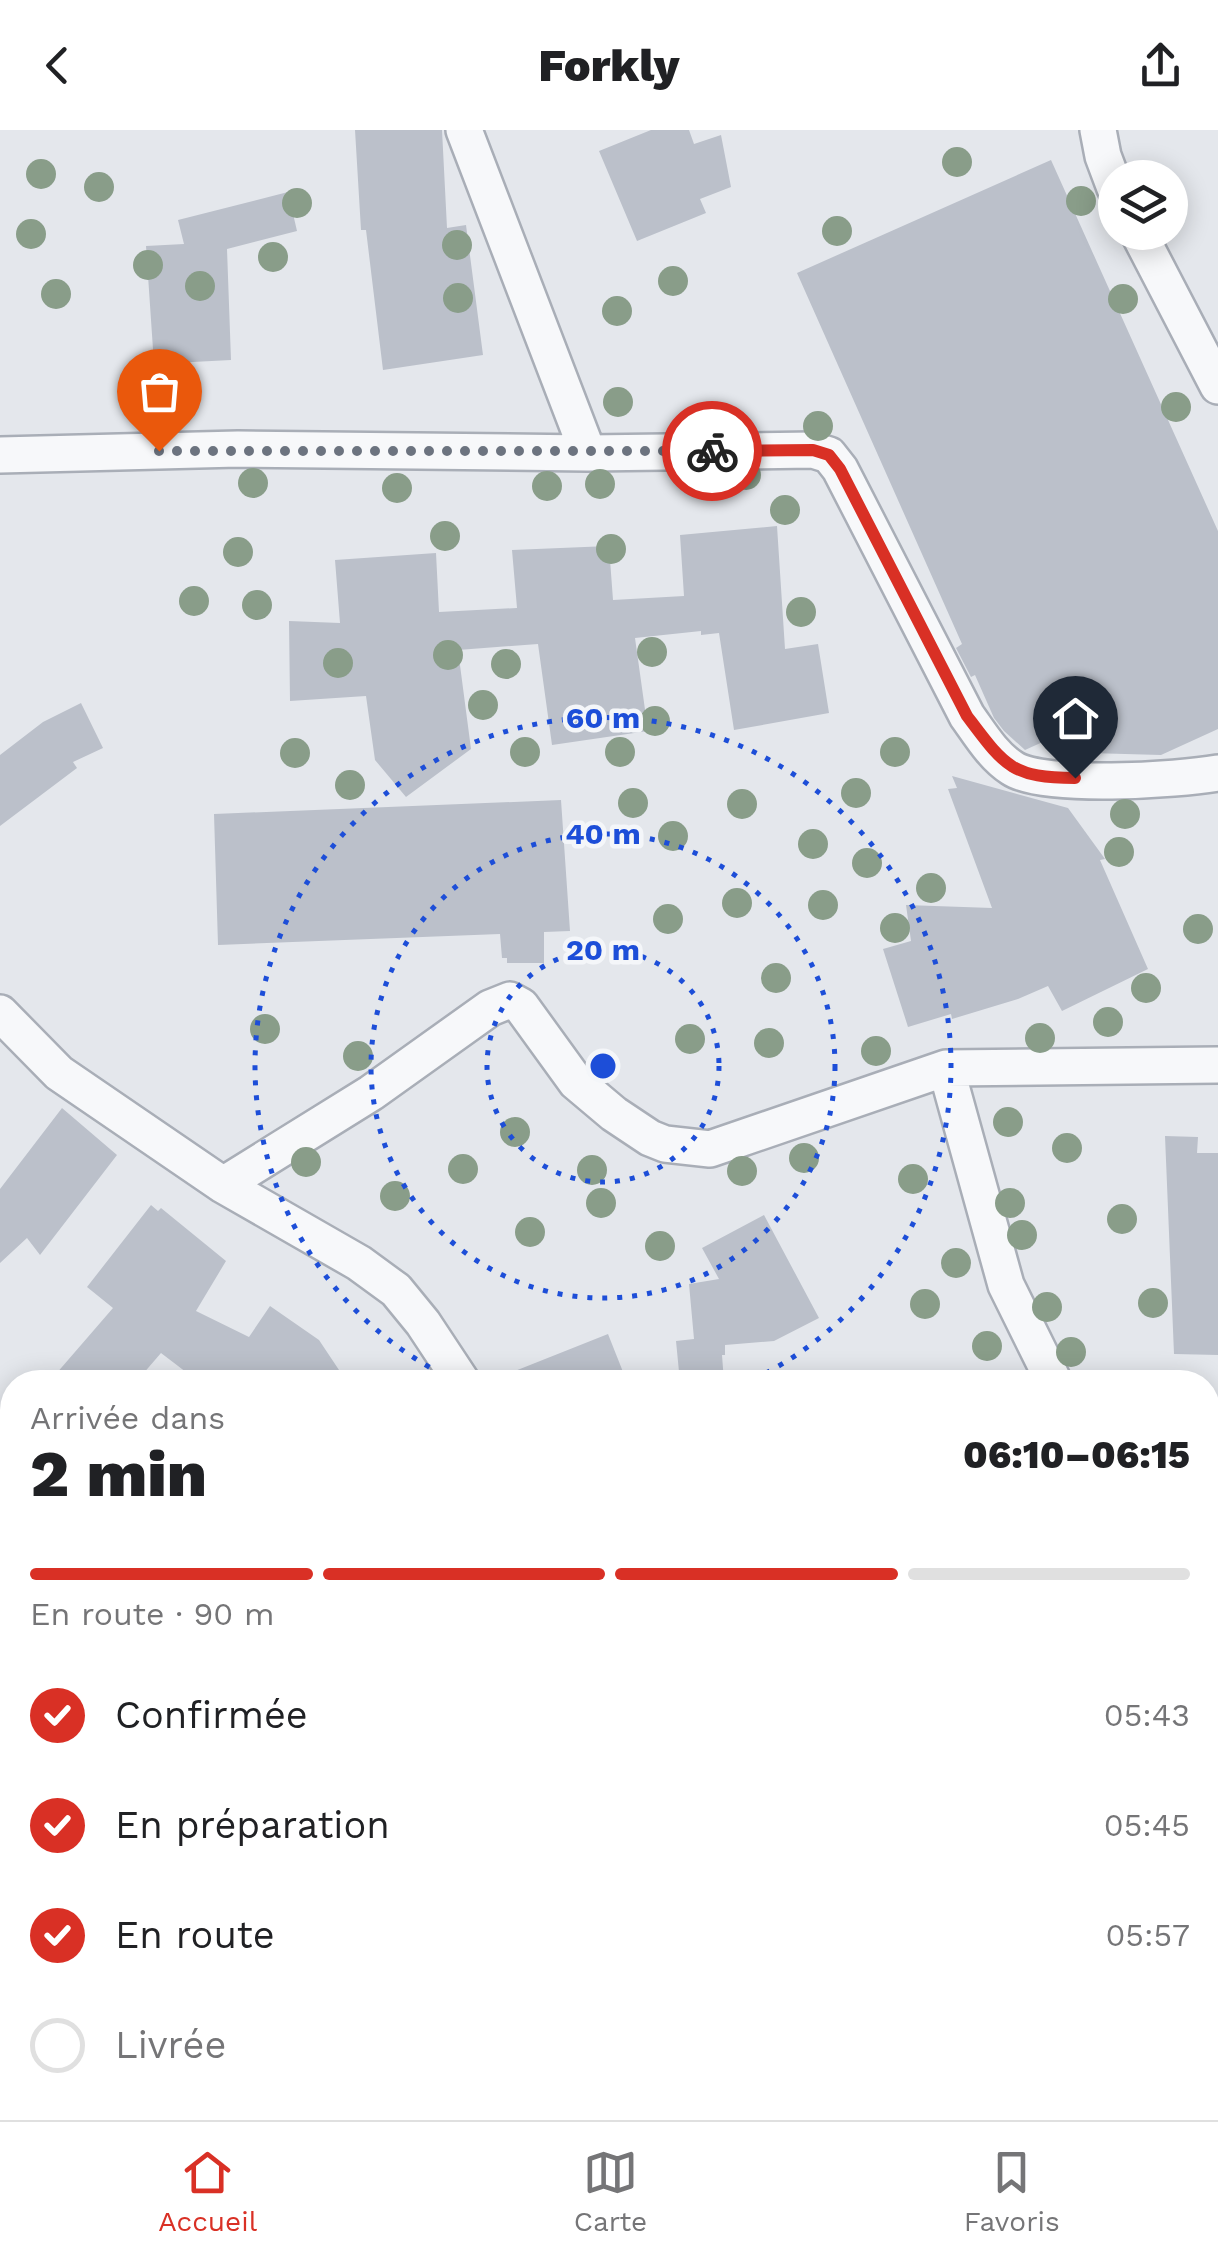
<!DOCTYPE html>
<html lang="fr">
<head>
<meta charset="utf-8">
<style>
	:root { --surface:#fff; --page:#f2f2f2; --text:#202124; --muted:#757577; --line:#e0e0e0; --accent:#d93025 }
	body { margin:0; font-family:"Work Sans",sans-serif; background:var(--page); color:var(--text); height:100vh; display:flex; flex-direction:column; font-size:38px; white-space:nowrap }
	* { box-sizing:border-box; margin:0 }
	p { font-size:32px; color:var(--muted) }
	.icon { flex:none; width:55px; height:55px; fill:none; stroke:currentColor; stroke-width:2; stroke-linecap:round; stroke-linejoin:round }
	.map { position:relative; flex:1; overflow:hidden }
	.drawer { position:absolute; left:0px; top:1240px; width:1220px; height:750px; display:flex; flex-direction:column; background:var(--surface); border-radius:40px 40px 0 0; box-shadow:0 5px 25px #0003 }
	.drawer>* { flex:none }
	.buttons { position:absolute; left:1098px; top:30px; display:grid; gap:20px }
	.buttons a { display:grid; place-items:center; width:90px; height:90px; border-radius:50%; background:var(--surface); box-shadow:0 5px 25px #0003; font-size:50px }
	.pin { position:absolute; display:grid; place-items:center; width:85px; height:85px; color:#fff; margin:-102px -42px; border-radius:50% 50% 50% 0; rotate:-45deg; box-shadow:0 0 10px #0007 }
	.pin .icon { rotate:45deg }
	.courier { position:absolute; display:grid; place-items:center; width:100px; height:100px; margin:-50px; border:8px solid #d93025; border-radius:50%; background:#fff; color:#222; box-shadow:0 2px 12px #0007 }
	.summary em { font-style:normal; font-weight:800 }
	.summary div { display:flex; flex-direction:column-reverse }
	.summary { display:flex; align-items:center; justify-content:space-between; height:170px; padding:0 30px }
	h1 { font-size:65px; font-weight:800; line-height:75px }
	.bar { display:grid; grid-template-columns:repeat(4,1fr); gap:15px 10px; align-content:center; height:120px; padding:0 30px }
	.bar i { height:12px; border-radius:8px; background:var(--line) }
	.bar .active { background:var(--accent) }
	.bar p { grid-column:span 4 }
	ol { padding:0 30px; list-style:none }
	li { display:flex; align-items:center; gap:30px; height:110px }
	li p { margin-inline-start:auto }
	li .icon { padding:10px; border-radius:50%; background:var(--accent); color:#fff; stroke-width:4 }
	li:last-child { color:var(--muted) }
	li i { width:55px; height:55px; border:5px solid var(--line); border-radius:50% }
	header { display:flex; justify-content:space-between; align-items:center; height:130px; padding:0 30px; background:var(--surface); font-size:45px; font-weight:800 }
	.tabs { display:flex; justify-content:space-around; align-items:center; height:140px; border-top:2px solid var(--line); background:var(--surface); font-size:28px; color:var(--muted) }
	.tabs a { display:grid; justify-items:center; gap:5px }
	.tabs .active { color:var(--accent) }
	.map>svg:first-child { display:block }
	.lines { fill:none; stroke-linecap:round; stroke-linejoin:round }
	.river { stroke:#9fb4cc; stroke-width:70 }
	.building { fill:#bbc0ca }
	.street-casing { stroke:#a9aeb7; stroke-width:40 }
	.street { stroke:#f7f8fa; stroke-width:35 }
	.tree { fill:#899d89 }
	.done { stroke:#6c737f; stroke-width:10; stroke-dasharray:0 18 }
	.route { stroke:#d93025; stroke-width:12 }
	.ring { fill:none; stroke:#1d4ed8; stroke-width:5; stroke-dasharray:5 10 }
	.centre { fill:#1d4ed8; stroke:#f4f6f9; stroke-width:5 }
	.ring-label { font-size:30px; text-anchor:middle; font-weight:bold; fill:#1d4ed8; stroke:#f4f6f9; stroke-width:9; stroke-linejoin:round; paint-order:stroke }
</style>
</head>
<body>
<header><svg class="icon" aria-label="back" viewBox="0 0 24 24"><path d="M15 5l-7 7 7 7"/></svg>Forkly<svg class="icon" aria-label="share" viewBox="0 0 24 24"><path d="M12 15V3M7 8l5-5 5 5M5 13v7h14v-7"/></svg></header>
<div class="map">
<svg width="1218" height="1990" viewBox="0 0 1218 1990">
	<rect width="100%" height="100%" fill="#e4e7ec"/>
	<g class="lines">
		<!-- river -->
		<path class="river" d="M0,1902L12,1916
			M68,1978L80,1990"/>
	</g>
	<!-- building -->
	<path class="building" d="M355,0H442L447,98L466,95L483,225L383,240L366,100H361Z
		M651,0H689L694,14L721,5L731,57L700,69L706,83L637,111L599,21Z
		M1051,30L1218,401V599L1161,625L1089,623L1078,596L1025,620L1004,601L994,588L975,545L971,547L956,518L962,514L797,143Z
		M288,62L297,101L227,119L231,230L154,234L146,116L184,114L178,90Z
		M777,396L785,519L818,514L829,583L734,600L719,503L701,505V501L635,508L648,601L552,615L538,514L458,520L471,619L406,667L375,630L366,566L290,571L289,491L340,493L335,430L436,423L439,482L517,478L512,420L609,416L613,470L684,466L680,405Z
		M81,573L103,618L73,632L77,638L0,696V625L43,592Z
		M952,646L1068,678L1105,729L1100,730L1148,839L1062,881L1048,856L1018,869L952,889L951,884L908,897L883,819L911,811L906,775L992,778L948,659L957,658Z
		M561,670L570,801L544,802V833H507V828H502L500,804L218,815L214,684Z
		M62,978L117,1025L40,1125L27,1108L0,1133V1059Z
		M1165,1006L1198,1007L1197,1023H1218V1225L1174,1224Z
		M151,1075L158,1081L161,1078L226,1131L196,1181L249,1207L270,1176L319,1210L347,1252H199L161,1223L136,1252H49L113,1178L87,1157Z
		M764,1085L819,1188L774,1211L725,1215V1225H722L724,1252H680L676,1211L694,1209L689,1154L719,1149L702,1118Z
		M608,1204L627,1252H491L490,1251Z"/>
	<g class="lines">
		<defs>
			<path id="street" d="M1098,0L1103,26L1115,58
				M1138,102L1218,256
				M588,323L813,320L829,325L840,339L967,586C980,604 993,626 1012,638C1042,659 1179,650 1218,643
				M0,325L238,319L588,323L464,0
				M0,883L59,943L223,1055L359,1133L396,1160L423,1193L462,1252
				M946,938L1006,1155L1054,1252
				M223,1055L371,963L490,878L510,870L521,876L576,952L614,984L650,1008L665,1014L710,1019L946,938L1218,935
				M1208,1353L1218,1352
				M1208,1584L1218,1617
				M1208,1741L1218,1738"/>
		</defs>
		<!-- street casing -->
		<use href="#street" class="street-casing"/>
		<!-- street -->
		<use href="#street" class="street"/>
	</g>
	<!-- trees -->
	<g class="tree">
		<circle cx="957" cy="32" r="15"/>
		<circle cx="41" cy="44" r="15"/>
		<circle cx="99" cy="57" r="15"/>
		<circle cx="1081" cy="71" r="15"/>
		<circle cx="297" cy="73" r="15"/>
		<circle cx="837" cy="101" r="15"/>
		<circle cx="31" cy="104" r="15"/>
		<circle cx="457" cy="115" r="15"/>
		<circle cx="273" cy="127" r="15"/>
		<circle cx="148" cy="135" r="15"/>
		<circle cx="673" cy="151" r="15"/>
		<circle cx="200" cy="156" r="15"/>
		<circle cx="56" cy="164" r="15"/>
		<circle cx="458" cy="168" r="15"/>
		<circle cx="1123" cy="169" r="15"/>
		<circle cx="617" cy="181" r="15"/>
		<circle cx="618" cy="272" r="15"/>
		<circle cx="1176" cy="277" r="15"/>
		<circle cx="818" cy="296" r="15"/>
		<circle cx="746" cy="345" r="15"/>
		<circle cx="253" cy="353" r="15"/>
		<circle cx="600" cy="354" r="15"/>
		<circle cx="547" cy="356" r="15"/>
		<circle cx="397" cy="358" r="15"/>
		<circle cx="785" cy="380" r="15"/>
		<circle cx="445" cy="406" r="15"/>
		<circle cx="611" cy="419" r="15"/>
		<circle cx="238" cy="422" r="15"/>
		<circle cx="194" cy="471" r="15"/>
		<circle cx="257" cy="475" r="15"/>
		<circle cx="801" cy="482" r="15"/>
		<circle cx="652" cy="522" r="15"/>
		<circle cx="448" cy="525" r="15"/>
		<circle cx="338" cy="533" r="15"/>
		<circle cx="506" cy="534" r="15"/>
		<circle cx="483" cy="575" r="15"/>
		<circle cx="655" cy="591" r="15"/>
		<circle cx="525" cy="622" r="15"/>
		<circle cx="620" cy="622" r="15"/>
		<circle cx="895" cy="622" r="15"/>
		<circle cx="295" cy="623" r="15"/>
		<circle cx="350" cy="655" r="15"/>
		<circle cx="856" cy="663" r="15"/>
		<circle cx="633" cy="673" r="15"/>
		<circle cx="742" cy="674" r="15"/>
		<circle cx="1125" cy="684" r="15"/>
		<circle cx="673" cy="706" r="15"/>
		<circle cx="813" cy="714" r="15"/>
		<circle cx="1119" cy="722" r="15"/>
		<circle cx="867" cy="733" r="15"/>
		<circle cx="931" cy="758" r="15"/>
		<circle cx="737" cy="773" r="15"/>
		<circle cx="823" cy="775" r="15"/>
		<circle cx="668" cy="789" r="15"/>
		<circle cx="895" cy="798" r="15"/>
		<circle cx="1198" cy="799" r="15"/>
		<circle cx="776" cy="848" r="15"/>
		<circle cx="1146" cy="858" r="15"/>
		<circle cx="1108" cy="892" r="15"/>
		<circle cx="265" cy="899" r="15"/>
		<circle cx="1040" cy="908" r="15"/>
		<circle cx="690" cy="909" r="15"/>
		<circle cx="769" cy="913" r="15"/>
		<circle cx="876" cy="921" r="15"/>
		<circle cx="358" cy="926" r="15"/>
		<circle cx="1008" cy="992" r="15"/>
		<circle cx="515" cy="1002" r="15"/>
		<circle cx="1067" cy="1018" r="15"/>
		<circle cx="804" cy="1028" r="15"/>
		<circle cx="306" cy="1032" r="15"/>
		<circle cx="463" cy="1039" r="15"/>
		<circle cx="592" cy="1040" r="15"/>
		<circle cx="742" cy="1041" r="15"/>
		<circle cx="913" cy="1049" r="15"/>
		<circle cx="395" cy="1066" r="15"/>
		<circle cx="601" cy="1073" r="15"/>
		<circle cx="1010" cy="1073" r="15"/>
		<circle cx="1122" cy="1089" r="15"/>
		<circle cx="530" cy="1102" r="15"/>
		<circle cx="1022" cy="1105" r="15"/>
		<circle cx="660" cy="1116" r="15"/>
		<circle cx="956" cy="1133" r="15"/>
		<circle cx="1153" cy="1173" r="15"/>
		<circle cx="925" cy="1174" r="15"/>
		<circle cx="1047" cy="1177" r="15"/>
		<circle cx="987" cy="1216" r="15"/>
		<circle cx="1071" cy="1222" r="15"/>
	</g>
	<g class="lines">
		<!-- done -->
		<path class="done" d="M159,321H712"/>
		<!-- route -->
		<path class="route" d="M712,321L813,320L829,325L840,339L967,586C1004,635 1011,648 1075,648"/>
	</g>
	<!-- distance rings -->
	<g class="ring">
		<circle cx="603" cy="936" r="116"/>
		<circle cx="603" cy="936" r="232"/>
		<path d="M456 1251A348 348 0 1 1 750 1251"/>
	</g>
	<circle cx="603" cy="936" r="15" class="centre"/>
	<g class="ring-label">
		<text x="603" y="598">60 m</text>
		<text x="603" y="714">40 m</text>
		<text x="603" y="830">20 m</text>
	</g>
</svg>
<div class="buttons">
<a><svg class="icon" aria-label="layers" viewBox="0 0 24 24"><path d="M12 4l9 5-9 5-9-5zM3 14l9 5 9-5"/></svg></a>
</div>
<div class="pin" style="left:159px;top:321px;background:#ea580c"><svg class="icon" aria-label="bag" viewBox="0 0 24 24"><path d="M5 8h14l-1 12H6zM9 8a3 3 0 0 1 6 0"/></svg></div>
<div class="pin" style="left:1075px;top:648px;background:#1f2937"><svg class="icon" aria-label="home" viewBox="0 0 24 24"><path d="M3 11l9-7 9 7M6 9v11h12V9"/></svg></div>
<div class="courier" style="left:712px;top:321px"><svg class="icon" aria-label="bike" viewBox="0 0 24 24"><circle cx="6" cy="16" r="4"/><circle cx="18" cy="16" r="4"/><path d="M6 16l4-8h5l3 8M10 8l3 8H6M13 5h3"/></svg></div>
<section class="drawer">
<div class="summary"><div><h1>2 min</h1><p>Arrivée dans</p></div><em>06:10–06:15</em></div>
<div class="bar"><i class="active"></i><i class="active"></i><i class="active"></i><i></i><p>En route · 90 m</p></div>
<ol>
<li><svg class="icon" aria-label="check" viewBox="0 0 24 24"><path d="M5 12l5 5 9-10"/></svg>Confirmée<p>05:43</p></li>
<li><svg class="icon" aria-label="check" viewBox="0 0 24 24"><path d="M5 12l5 5 9-10"/></svg>En préparation<p>05:45</p></li>
<li><svg class="icon" aria-label="check" viewBox="0 0 24 24"><path d="M5 12l5 5 9-10"/></svg>En route<p>05:57</p></li>
<li><i></i>Livrée</li>
</ol>
</section>
</div>
<nav class="tabs">
<a class="active"><svg class="icon" aria-label="home" viewBox="0 0 24 24"><path d="M3 11l9-7 9 7M6 9v11h12V9"/></svg>Accueil</a>
<a><svg class="icon" aria-label="map" viewBox="0 0 24 24"><path d="M3 6l6-2 6 2 6-2v14l-6 2-6-2-6 2zM9 4v14M15 6v14"/></svg>Carte</a>
<a><svg class="icon" aria-label="saved" viewBox="0 0 24 24"><path d="M7 4h10v16l-5-4-5 4z"/></svg>Favoris</a>
</nav>
</body>
</html>
